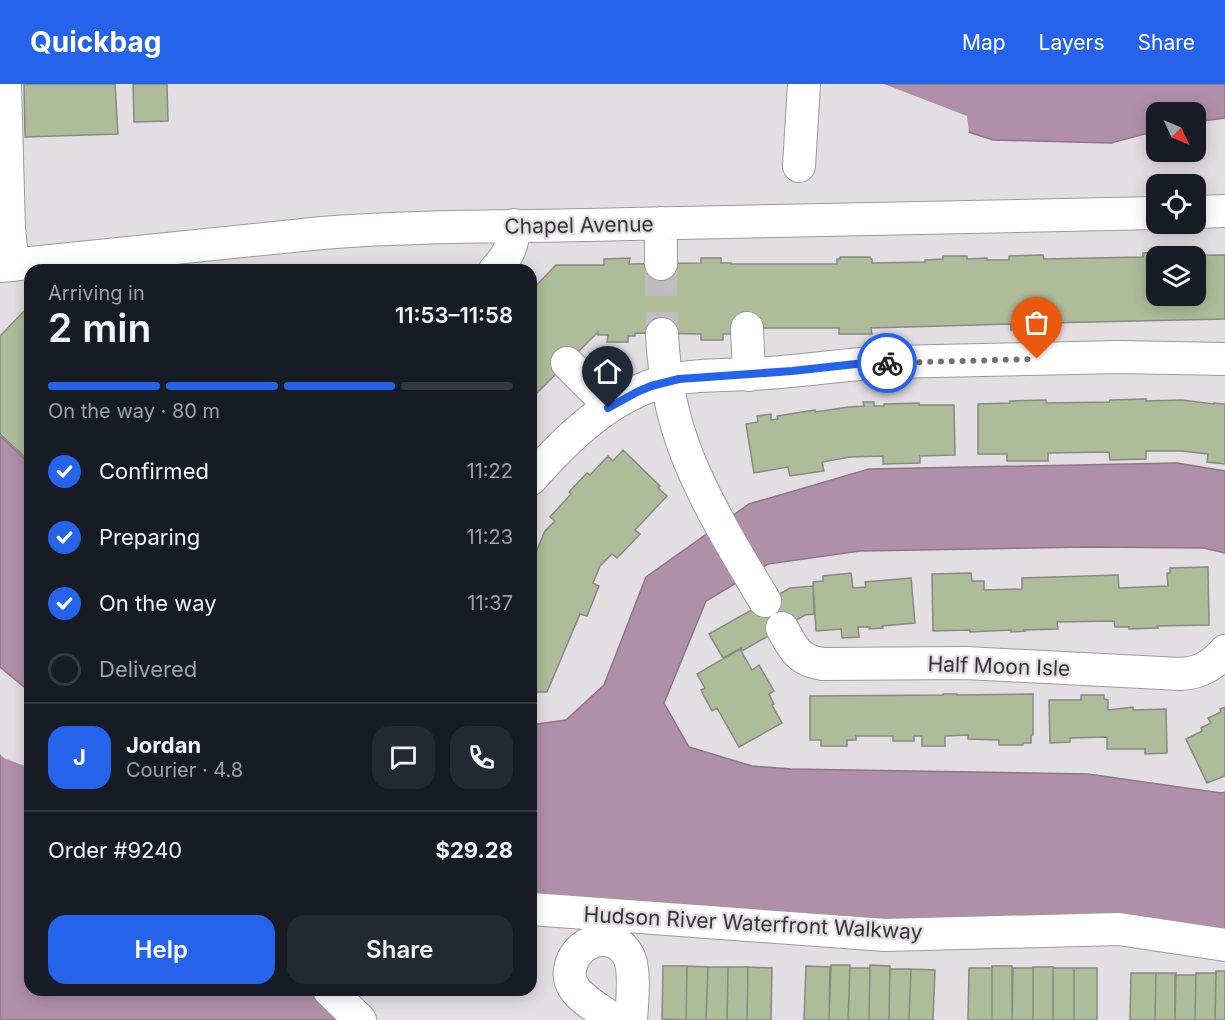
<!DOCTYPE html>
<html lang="en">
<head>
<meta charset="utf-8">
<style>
	:root { --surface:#171b24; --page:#242831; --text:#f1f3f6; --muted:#9ea1a6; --line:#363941; --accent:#2563eb }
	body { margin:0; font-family:Inter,sans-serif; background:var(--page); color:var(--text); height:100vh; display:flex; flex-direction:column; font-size:22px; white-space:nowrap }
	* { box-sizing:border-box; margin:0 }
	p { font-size:20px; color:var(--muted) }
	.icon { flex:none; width:33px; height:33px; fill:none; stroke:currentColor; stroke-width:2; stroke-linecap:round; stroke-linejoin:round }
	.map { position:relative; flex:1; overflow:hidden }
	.details { position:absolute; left:24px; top:180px; width:513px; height:732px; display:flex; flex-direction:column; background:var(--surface); border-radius:18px; box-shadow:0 3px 15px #0003 }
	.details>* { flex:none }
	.needle { width:39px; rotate:134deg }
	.fabs { position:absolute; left:1146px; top:18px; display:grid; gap:12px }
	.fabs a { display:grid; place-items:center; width:60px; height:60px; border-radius:12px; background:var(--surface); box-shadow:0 3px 15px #0003; font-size:30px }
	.pin { position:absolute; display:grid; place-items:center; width:51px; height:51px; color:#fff; margin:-62px -26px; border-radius:50% 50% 50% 0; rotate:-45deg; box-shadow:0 0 6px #0007 }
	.pin .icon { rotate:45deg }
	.courier { position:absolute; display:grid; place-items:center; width:60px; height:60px; margin:-30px; border:4px solid #2563eb; border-radius:50%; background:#fff; color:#222; box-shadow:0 2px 8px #0007 }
	.overview em { font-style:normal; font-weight:600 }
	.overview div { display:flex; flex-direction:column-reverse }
	.overview { display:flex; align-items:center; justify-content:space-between; height:102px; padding:0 24px }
	h1 { font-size:39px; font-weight:600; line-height:45px }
	.bar { display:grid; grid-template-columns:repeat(4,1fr); gap:9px 6px; align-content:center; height:72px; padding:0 24px }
	.bar i { height:8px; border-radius:4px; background:var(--line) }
	.bar .current { background:var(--accent) }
	.bar p { grid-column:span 4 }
	.line { display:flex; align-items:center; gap:15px; padding:0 24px; border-top:2px solid var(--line) }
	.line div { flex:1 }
	.round { display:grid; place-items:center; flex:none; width:63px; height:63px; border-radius:18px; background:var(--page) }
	ol { padding:0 24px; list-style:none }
	li { display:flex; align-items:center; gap:18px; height:66px }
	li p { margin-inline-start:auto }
	li .icon { padding:6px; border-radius:50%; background:var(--accent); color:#fff; stroke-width:4 }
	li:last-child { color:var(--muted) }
	li i { width:33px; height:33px; border:3px solid var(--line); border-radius:50% }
	.action { display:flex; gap:12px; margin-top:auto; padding:12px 24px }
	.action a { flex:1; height:69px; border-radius:18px; background:var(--accent); color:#fff; font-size:24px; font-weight:600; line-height:69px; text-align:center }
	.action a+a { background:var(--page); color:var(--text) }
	header { display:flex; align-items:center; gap:36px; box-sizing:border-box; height:84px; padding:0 30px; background:var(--accent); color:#fff }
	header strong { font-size:28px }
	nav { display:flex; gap:33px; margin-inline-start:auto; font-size:21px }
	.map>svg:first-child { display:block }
	.water { fill:#b090a9; stroke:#8c7587; stroke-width:1.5 }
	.pier { fill:#e3dee1 }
	.building { fill:#aebc99; stroke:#868984; stroke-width:1.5; fill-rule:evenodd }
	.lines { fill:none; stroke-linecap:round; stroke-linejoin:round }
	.minor-tunnel { stroke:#c1bcbf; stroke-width:32; stroke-dasharray:32 16; stroke-linecap:butt }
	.minor-casing { stroke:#9d989c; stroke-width:34 }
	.minor { stroke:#fff; stroke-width:32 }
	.done { stroke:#737072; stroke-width:6; stroke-dasharray:0 10.8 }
	.route { stroke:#2563eb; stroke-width:8 }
	.labels { text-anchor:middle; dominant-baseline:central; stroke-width:4.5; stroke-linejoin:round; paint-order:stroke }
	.street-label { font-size:21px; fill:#373537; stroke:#e3dee1 }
</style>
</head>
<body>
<header>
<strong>Quickbag</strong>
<nav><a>Map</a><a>Layers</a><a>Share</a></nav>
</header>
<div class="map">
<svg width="1225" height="936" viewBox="0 0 1225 936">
	<rect width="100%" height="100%" fill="#e3dee1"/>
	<!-- water -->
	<path class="water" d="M858,0H1225V34L1196,38V28H1156V47L1111,59L993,56L947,41Z
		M0,352L30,380V608L0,583Z
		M1177,379L1225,387V469L1204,464L1089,463L860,467L768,480L706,517L664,619L689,663L752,682L791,685L1088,690L1221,709L1225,708V851L851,839L531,816V641L566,636L604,601L646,493L749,420L869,385Z
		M0,649L30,666V906H322L354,936H0Z"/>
	<!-- pier -->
	<path class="pier" d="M855,0H884L967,32L969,48L966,51L946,44L856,3Z
		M0,646L30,662V684L4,674L0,670Z"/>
	<!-- building -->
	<path class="building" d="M24,0H115L118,50L25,53Z
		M133,0H167L168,37L134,38Z
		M1166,168V172L1225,171V235L1045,239V245L1011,246V240L871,244L872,250H839V244H736V250H723V256H701V250L635,249V252H628V258H607L608,251H598V248L531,315V207L556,181H604V175L630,174L629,180L701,179V174H721V179H731V180H837V175H840V173H870L871,175H872V179L925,178V176L943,175V172H967V175L987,174V176H1009V172L1043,171L1044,175L1143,173V169ZM1156,172H1196V212H1156Z
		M30,221V378L0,350V252Z
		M1146,315V317L1182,316L1214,320V319L1225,320V380L1207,378L1208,370L1182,367H1146V375L1110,376L1109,368L1048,369V377H1007V370H978V320L1010,319V317L1046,316V319L1109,318L1110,316Z
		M863,318H874V322H884V320L919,319V321H954L955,371L920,372V379L883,380V372L850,373L822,378L824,387L790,392L788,383L754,389L746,340L758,338L757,332L771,330V336L778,335L777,332L815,326V328L849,323L864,322Z
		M623,366L660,402L658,404L667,412L635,446L640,450L617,474L612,470L600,482L593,499L599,502L587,532L580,530L547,608H531V480L545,447L555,437L550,433L571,410L569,408L587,389L590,391L608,372L613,377Z
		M1208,483L1209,541L1157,542L1158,544L1129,545V543H1115L1114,537L1057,538L1058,545L1024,546L1025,547L1011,548V546L970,548V546L933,547L932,490L971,489L972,497H984V506L1022,505V494L1118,491L1119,504L1168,502L1167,489H1170V484Z
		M851,489L853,504L866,503L865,498L911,494L915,539L882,542L883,544L869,545L870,543H858L859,553L842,554L841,545L816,547L813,498L823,497V492Z
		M813,502L814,530L805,531L742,567L741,564L723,574L709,550L790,504Z
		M740,565L752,586L759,581L774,607L769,610L774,620L772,621L782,639L739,663L717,624L712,627L701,606L705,604L697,590Z
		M943,610H957V611L1033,610V651H1031V659H1023V661H999V656L968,655V651L945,652V662H922V652H914V657H893V652H856V656H847V662H821V656H810V612L943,611Z
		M1081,611H1104V615L1108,616V626L1133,623V626L1166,625L1167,669L1145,670V665H1107V653L1070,654V658L1050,659L1049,616H1081Z
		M1225,623V692L1207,699L1186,655L1202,647L1201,644L1211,639L1208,634L1221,628L1220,625Z
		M831,881H850L848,936H829Z
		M870,881L890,882L889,936H869Z
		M663,882H687L686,936L662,935Z
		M687,882L708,883L706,936H686Z
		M806,882L830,883L829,936H804Z
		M992,882H1012V936H992Z
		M708,883H728L727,936H706Z
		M728,883H748L747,936H727Z
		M748,883L772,884L771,936H747Z
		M1033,883H1053V936H1033Z
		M850,884H870L869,936H848Z
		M969,884H992V936H968Z
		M1013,884H1033V936H1012Z
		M1053,884H1074V936H1053Z
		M1074,884H1097V936H1074Z
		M890,885H911L909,936H889Z
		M911,885L935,886L933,936H909Z
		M1216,887H1225V936H1215Z
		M1131,889H1156L1155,936H1130Z
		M1156,889H1176L1175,936H1155Z
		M1196,889H1216L1215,936H1195Z
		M1175,891H1196L1195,936H1175Z"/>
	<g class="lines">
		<!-- minor-tunnel -->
		<path class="minor-tunnel" d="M661,180L662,250"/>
		<defs>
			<path id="minor" d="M5,0L9,145L13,181
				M799,82L804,0
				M1196,128L1225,127
				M661,139V180
				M0,182L322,149C425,141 527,143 630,140C806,136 981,133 1156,129
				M495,186C509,171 513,162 514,141
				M747,244L749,291
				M662,250C664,292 673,337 689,376C709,425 738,472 765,517
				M567,279L600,312L607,324
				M531,395C567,354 611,311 666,297C699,289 734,292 767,289C808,286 849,280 890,278L1119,273L1225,275
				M782,544C793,564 798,577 823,580L966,579L1180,590C1200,589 1212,582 1225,567
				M531,825L885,851L1119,845L1225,861
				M329,906L360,936
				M614,936C601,926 583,917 574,904C570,898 569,892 570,886C574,856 613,844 628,871C636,884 632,920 631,936"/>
		</defs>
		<!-- minor casing -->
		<use href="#minor" class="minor-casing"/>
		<!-- minor -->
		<use href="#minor" class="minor"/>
	</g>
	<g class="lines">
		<!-- done -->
		<path class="done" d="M887,279L1037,275"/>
		<!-- route -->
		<path class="route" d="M608,324L637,308L651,302L679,295L792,287L856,280L887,279"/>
	</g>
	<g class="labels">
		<!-- street labels -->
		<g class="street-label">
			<text transform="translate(579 141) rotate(-1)">Chapel Avenue</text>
			<text transform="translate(999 582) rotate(2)">Half Moon Isle</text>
			<text transform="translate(753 839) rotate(3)">Hudson River Waterfront Walkway</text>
		</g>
	</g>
</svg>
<div class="fabs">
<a><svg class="needle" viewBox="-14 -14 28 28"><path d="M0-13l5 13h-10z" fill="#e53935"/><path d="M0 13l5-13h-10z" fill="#9ea1a6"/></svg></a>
<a><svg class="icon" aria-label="locate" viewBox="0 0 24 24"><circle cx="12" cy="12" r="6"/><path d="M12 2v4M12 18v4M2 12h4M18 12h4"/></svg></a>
<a><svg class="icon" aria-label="layers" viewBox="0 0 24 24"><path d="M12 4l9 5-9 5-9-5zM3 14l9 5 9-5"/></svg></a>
</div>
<div class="pin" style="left:1037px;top:275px;background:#ea580c"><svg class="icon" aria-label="bag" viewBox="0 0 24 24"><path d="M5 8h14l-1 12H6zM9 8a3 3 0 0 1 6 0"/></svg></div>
<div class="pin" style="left:608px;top:324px;background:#1f2937"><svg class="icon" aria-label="home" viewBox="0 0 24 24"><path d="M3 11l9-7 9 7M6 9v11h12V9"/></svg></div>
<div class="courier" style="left:887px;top:279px"><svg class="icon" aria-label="bike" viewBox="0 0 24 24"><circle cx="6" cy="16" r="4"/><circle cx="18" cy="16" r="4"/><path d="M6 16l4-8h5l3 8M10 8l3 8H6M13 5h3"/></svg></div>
<section class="details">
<div class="overview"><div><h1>2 min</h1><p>Arriving in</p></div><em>11:53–11:58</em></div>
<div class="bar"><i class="current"></i><i class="current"></i><i class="current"></i><i></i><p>On the way · 80 m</p></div>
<ol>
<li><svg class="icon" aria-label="check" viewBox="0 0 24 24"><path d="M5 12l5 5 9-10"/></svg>Confirmed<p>11:22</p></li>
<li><svg class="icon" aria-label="check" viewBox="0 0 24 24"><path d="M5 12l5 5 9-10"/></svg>Preparing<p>11:23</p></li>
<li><svg class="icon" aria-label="check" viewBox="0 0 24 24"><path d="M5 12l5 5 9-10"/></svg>On the way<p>11:37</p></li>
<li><i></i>Delivered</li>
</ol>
<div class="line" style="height:108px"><b class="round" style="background:var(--accent);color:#fff">J</b><div><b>Jordan</b><p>Courier · 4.8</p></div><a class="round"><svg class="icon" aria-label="chat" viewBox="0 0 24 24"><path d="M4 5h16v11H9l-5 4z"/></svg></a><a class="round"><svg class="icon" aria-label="phone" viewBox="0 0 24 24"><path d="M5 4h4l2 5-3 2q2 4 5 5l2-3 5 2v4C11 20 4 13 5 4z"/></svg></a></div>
<div class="line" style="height:78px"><div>Order #9240</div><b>$29.28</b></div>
<div class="action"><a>Help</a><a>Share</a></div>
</section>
</div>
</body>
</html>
